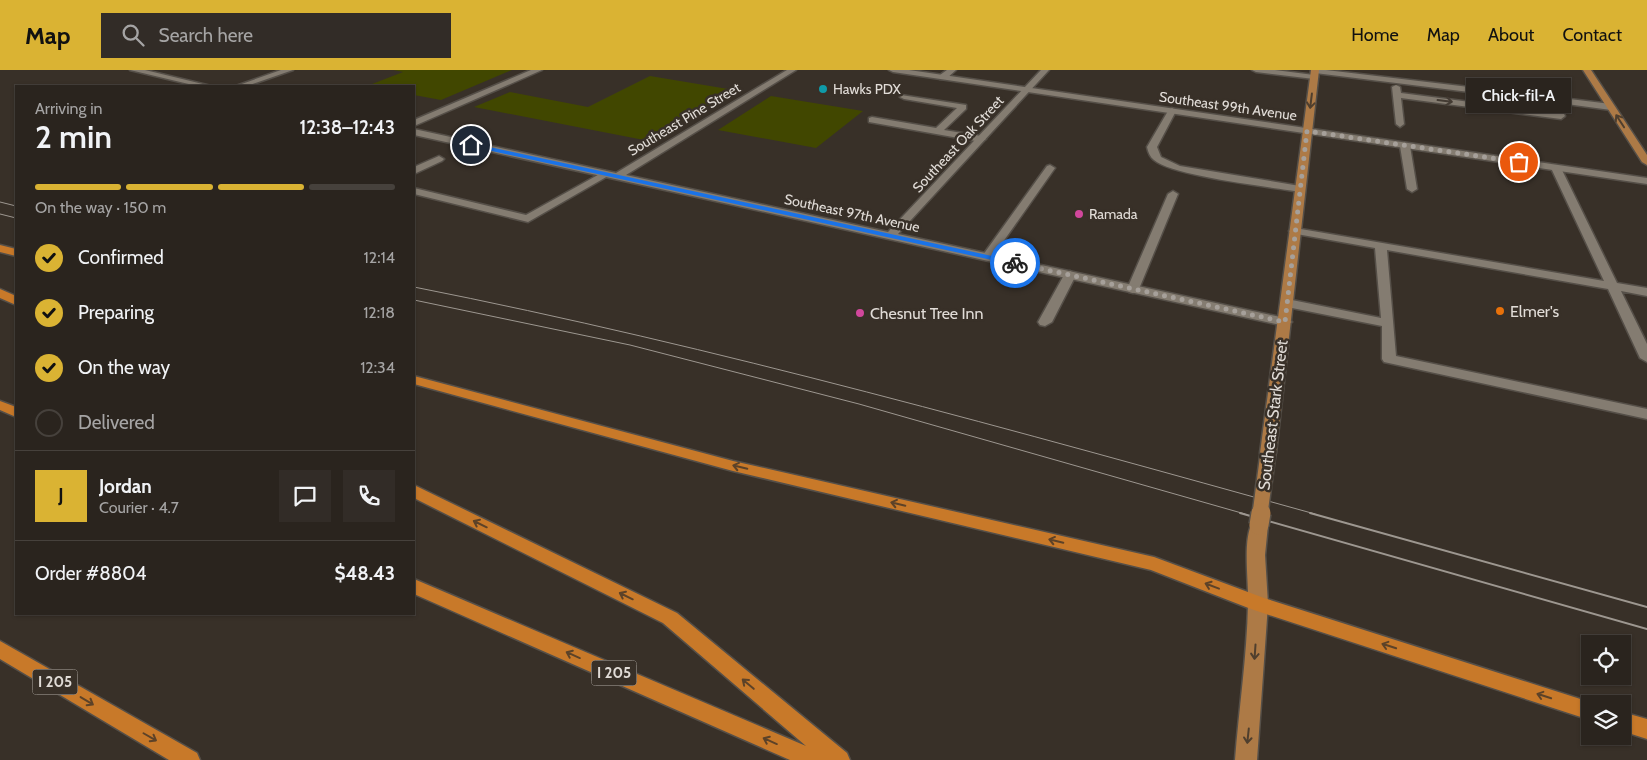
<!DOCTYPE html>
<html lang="en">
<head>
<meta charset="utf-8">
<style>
	:root { --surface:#2a241e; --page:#322c27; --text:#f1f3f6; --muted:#a5a4a4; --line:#46413c; --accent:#dab333 }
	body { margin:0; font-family:Cabin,sans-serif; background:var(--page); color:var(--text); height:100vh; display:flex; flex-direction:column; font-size:19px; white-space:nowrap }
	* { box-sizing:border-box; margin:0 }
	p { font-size:16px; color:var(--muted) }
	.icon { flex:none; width:28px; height:28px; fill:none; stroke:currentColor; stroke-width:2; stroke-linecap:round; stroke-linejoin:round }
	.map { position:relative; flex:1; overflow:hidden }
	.panel { position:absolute; left:15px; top:15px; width:400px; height:530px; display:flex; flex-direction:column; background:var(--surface); border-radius:0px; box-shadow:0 1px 4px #0004,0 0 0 1px var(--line) }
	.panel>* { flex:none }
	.fabs { position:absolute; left:1581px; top:565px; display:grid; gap:10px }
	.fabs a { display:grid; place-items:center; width:50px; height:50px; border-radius:0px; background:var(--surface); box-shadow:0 1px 4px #0004,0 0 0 1px var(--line); font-size:25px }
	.pin { position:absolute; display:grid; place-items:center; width:42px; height:42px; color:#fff; margin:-21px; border:2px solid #fff; border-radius:50%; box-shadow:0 1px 5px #0007 }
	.courier { position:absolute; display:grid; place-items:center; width:50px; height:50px; margin:-25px; border:4px solid #1a73e8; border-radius:50%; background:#fff; color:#222; box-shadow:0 1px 6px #0007 }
	.bubble { position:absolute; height:35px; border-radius:0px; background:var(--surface); box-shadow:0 1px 4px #0004,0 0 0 1px var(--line); font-size:16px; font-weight:600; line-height:35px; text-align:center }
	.headline em { font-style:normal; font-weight:600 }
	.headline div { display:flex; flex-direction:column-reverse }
	.headline { display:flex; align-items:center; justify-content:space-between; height:85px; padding:0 20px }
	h1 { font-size:32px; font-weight:600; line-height:38px }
	.bar { display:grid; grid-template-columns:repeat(4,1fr); gap:8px 5px; align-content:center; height:60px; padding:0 20px }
	.bar i { height:6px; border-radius:4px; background:var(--line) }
	.bar .on { background:var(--accent) }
	.bar p { grid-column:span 4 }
	.line { display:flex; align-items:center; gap:12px; padding:0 20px; border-top:1px solid var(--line) }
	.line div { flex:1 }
	.round { display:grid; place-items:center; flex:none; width:52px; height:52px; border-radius:0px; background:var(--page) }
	ol { padding:0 20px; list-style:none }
	li { display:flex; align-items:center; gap:15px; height:55px }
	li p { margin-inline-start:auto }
	li .icon { padding:5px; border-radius:50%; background:var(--accent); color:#111; stroke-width:4 }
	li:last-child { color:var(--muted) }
	li i { width:28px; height:28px; border:2px solid var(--line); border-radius:50% }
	header { display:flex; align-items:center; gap:30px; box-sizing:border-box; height:70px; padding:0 25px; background:var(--accent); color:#111 }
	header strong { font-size:24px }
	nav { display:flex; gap:28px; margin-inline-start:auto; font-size:18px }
	.search { width:350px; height:45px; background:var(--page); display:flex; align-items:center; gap:12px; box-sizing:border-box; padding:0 18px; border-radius:0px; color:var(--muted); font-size:19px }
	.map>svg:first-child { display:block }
	.green { fill:#414700 }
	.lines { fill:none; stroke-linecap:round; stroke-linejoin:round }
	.service-casing { stroke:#554f48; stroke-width:3 }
	.minor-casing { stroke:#554f48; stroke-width:3 }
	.tertiary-casing { stroke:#554f48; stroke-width:3 }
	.primary-casing { stroke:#554f48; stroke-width:3 }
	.motorway-casing { stroke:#554f48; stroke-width:3 }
	.service { fill:#847c71; fill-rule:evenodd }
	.minor { fill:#847c71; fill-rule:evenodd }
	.tertiary { fill:#847c71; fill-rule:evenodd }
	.primary { fill:#ad7a46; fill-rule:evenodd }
	.motorway { fill:#c87929; fill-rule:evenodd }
	.tram-far1 { stroke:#9d9790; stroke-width:1 }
	.tram { stroke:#9d9790; stroke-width:2 }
	.primary-bridge-far1-casing { stroke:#554f48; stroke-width:18; stroke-linecap:butt }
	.primary-bridge-casing { stroke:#554f48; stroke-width:22; stroke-linecap:butt }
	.primary-bridge-far1 { stroke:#ad7a46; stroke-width:15 }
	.primary-bridge { stroke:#ad7a46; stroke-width:19 }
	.oneway { stroke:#4f3f2e }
	.oneway2 { stroke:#433b33 }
	.oneway3 { stroke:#5c4228 }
	.route { fill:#1a73e8 }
	.done { stroke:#a6a09a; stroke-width:5; stroke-dasharray:0 9 }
	.culture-dot { fill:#0f9aa8; stroke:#383028; stroke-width:2 }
	.hotel-dot { fill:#d1479c; stroke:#383028; stroke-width:2 }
	.food-dot { fill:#e8710a; stroke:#383028; stroke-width:2 }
	.labels { text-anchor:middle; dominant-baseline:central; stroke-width:5; stroke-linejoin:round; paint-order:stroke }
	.far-poi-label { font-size:14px; fill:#e1dcd7; stroke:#383028; text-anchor:start }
	.far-street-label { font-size:14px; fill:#e1dcd7; stroke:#383028 }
	.shield { fill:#383028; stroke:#aea8a2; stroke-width:1 }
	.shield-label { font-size:15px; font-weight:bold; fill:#e1dcd7 }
	.poi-label { font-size:16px; fill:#e1dcd7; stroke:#383028; text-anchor:start }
	.street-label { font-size:16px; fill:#e1dcd7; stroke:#383028 }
</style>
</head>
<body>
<header>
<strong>Map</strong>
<div class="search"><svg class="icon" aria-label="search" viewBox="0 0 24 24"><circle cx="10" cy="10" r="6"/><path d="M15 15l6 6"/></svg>Search here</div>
<nav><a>Home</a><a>Map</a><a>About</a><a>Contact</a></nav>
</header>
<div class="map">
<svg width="1647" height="690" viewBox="0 0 1647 690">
	<rect width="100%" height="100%" fill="#383028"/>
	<!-- green -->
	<path class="green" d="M393,0H512L441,30L414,25V16H367L403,2Z
		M650,6L734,20L649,71L474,37L510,22L588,37Z
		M771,26L863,41L816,78L718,60Z"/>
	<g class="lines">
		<defs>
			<path id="service" d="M947,0H956L946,9H940V5Z
				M1252,0H1275L1314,5L1318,7L1314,9L1256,2Z
				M1312,0H1326L1611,34L1615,37L1611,40L1559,33L1565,46L1561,49L1401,28L1404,54L1400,57L1396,54L1392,17L1396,15L1400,17L1401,23L1555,43L1550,32L1315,3H1312Z
				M901,25L966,35V39L944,60L981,66L986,69L981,72L869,52V48L872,47L936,58L957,38L904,29L900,27Z
				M1172,38L1176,41L1157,77L1161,87L1180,96L1300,116L1305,119L1300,122C1272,117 1172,106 1154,90C1150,87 1148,82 1147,77L1168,41Z
				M1405,73L1410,76L1417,119L1412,122L1407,119L1400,76Z
				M439,86L444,89L442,91L414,104V97Z
				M1050,95L1055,98L991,189H983L981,187L983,185L1047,96Z
				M1556,95L1561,98L1617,213L1647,218V226L1621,221L1647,274V292L1640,288L1608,219L1387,180L1396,286L1647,339V349L1384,292L1382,289V256L1287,237L1281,233L1287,229L1381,248L1375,178L1291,163L1289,161L1295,158L1604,211L1551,98Z
				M605,101L610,104L608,106L528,152L414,124V118L526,145Z
				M1173,121L1178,124L1139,219L1133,223L1129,222L1127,219L1168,124Z
				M1070,201L1076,205L1052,252L1045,256L1040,255L1038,252L1064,205Z"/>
			<path id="minor" d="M130,0H145L211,16H197Z
				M281,0H293L247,16H236Z
				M531,0H542L414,56V50Z
				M787,0H796L626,105L888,162L1041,0H1049L898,164L1285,248L1292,252L1285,256L414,65V59L616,103Z"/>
			<path id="tertiary" d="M889,0H909L1647,108V114L893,2Z"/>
			<path id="primary" d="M1311,0H1319L1276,383L1274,387L1268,388L1262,387L1260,383Z
				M1583,0H1591L1647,85V95L1642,92Z
				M1259,449L1265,451L1268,455L1265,485L1268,534L1257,690H1235C1239,638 1247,586 1248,534C1249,512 1242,469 1253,451Z"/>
			<path id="motorway" d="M0,175L16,179V186L0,182Z
				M0,219L16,226V235L0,228Z
				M414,306L733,391L1154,487L1264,528L1596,634H1590V650L1251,539L1151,500L733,401L414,314Z
				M0,331L16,337V347L0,340Z
				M414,415L677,543L847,683L850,690H790L414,524V509L806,676L663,553L414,428Z
				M0,571L197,683L200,690H169L0,589Z
				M1622,642L1647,649V669L1622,661Z"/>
		</defs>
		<!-- service casing -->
		<use href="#service" class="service-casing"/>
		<!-- minor casing -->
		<use href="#minor" class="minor-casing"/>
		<!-- tertiary casing -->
		<use href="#tertiary" class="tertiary-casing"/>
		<!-- primary casing -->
		<use href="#primary" class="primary-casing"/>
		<!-- motorway casing -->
		<use href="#motorway" class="motorway-casing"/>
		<!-- service -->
		<use href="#service" class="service"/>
		<!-- minor -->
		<use href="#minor" class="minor"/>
		<!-- tertiary -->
		<use href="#tertiary" class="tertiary"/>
		<!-- primary -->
		<use href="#primary" class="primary"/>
		<!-- motorway -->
		<use href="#motorway" class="motorway"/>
		<!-- tram-far1 -->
		<path class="tram-far1" d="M0,132L16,136
			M0,144L16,148
			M414,217C718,277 1016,361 1315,444
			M414,230L630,275L859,334L1245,444"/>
		<!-- tram -->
		<path class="tram" d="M1240,443L1647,559
			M1310,443L1647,537"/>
		<defs>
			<path id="primary-bridge-far1" d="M1260,444L1268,383"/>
			<path id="primary-bridge" d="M1259,455L1261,443"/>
		</defs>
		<!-- primary-bridge-far1 casing -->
		<use href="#primary-bridge-far1" class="primary-bridge-far1-casing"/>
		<!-- primary-bridge casing -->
		<use href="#primary-bridge" class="primary-bridge-casing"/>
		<!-- primary-bridge-far1 -->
		<use href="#primary-bridge-far1" class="primary-bridge-far1"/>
		<!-- primary-bridge -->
		<use href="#primary-bridge" class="primary-bridge"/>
	</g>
	<!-- one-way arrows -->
	<defs><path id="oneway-shaft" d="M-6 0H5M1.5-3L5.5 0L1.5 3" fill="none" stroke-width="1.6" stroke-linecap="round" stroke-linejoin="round" transform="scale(1.25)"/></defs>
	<g class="oneway">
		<use href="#oneway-shaft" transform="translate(1311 31) rotate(97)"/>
		<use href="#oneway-shaft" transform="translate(1620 51) rotate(-123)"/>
		<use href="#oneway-shaft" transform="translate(1255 582) rotate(94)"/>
		<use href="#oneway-shaft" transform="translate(1248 666) rotate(96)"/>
	</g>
	<use class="oneway2" href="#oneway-shaft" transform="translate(1445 31) rotate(7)"/>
	<g class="oneway3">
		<use href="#oneway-shaft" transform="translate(740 397) rotate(-167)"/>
		<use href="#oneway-shaft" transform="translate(898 434) rotate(-167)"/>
		<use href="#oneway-shaft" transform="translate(480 454) rotate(-154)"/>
		<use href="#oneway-shaft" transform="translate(1056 471) rotate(-167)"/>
		<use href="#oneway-shaft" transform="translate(1212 516) rotate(-159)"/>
		<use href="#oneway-shaft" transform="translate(626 526) rotate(-154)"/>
		<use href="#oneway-shaft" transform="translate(1389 576) rotate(-162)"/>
		<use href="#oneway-shaft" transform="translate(573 585) rotate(-156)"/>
		<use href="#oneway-shaft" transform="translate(748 614) rotate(-140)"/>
		<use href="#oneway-shaft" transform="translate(1544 626) rotate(-162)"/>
		<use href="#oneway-shaft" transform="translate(87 631) rotate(31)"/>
		<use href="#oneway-shaft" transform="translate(150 667) rotate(30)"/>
		<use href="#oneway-shaft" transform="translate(770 671) rotate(-156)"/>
	</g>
	<!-- route -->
	<path class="route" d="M471,73L1015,191L1018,193L1015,195L469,76Z"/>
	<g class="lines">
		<!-- done -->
		<path class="done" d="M1015,193L1285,252L1307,61L1519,92"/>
	</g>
	<!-- markers -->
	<circle class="culture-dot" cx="823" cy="19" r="5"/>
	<g class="hotel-dot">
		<circle cx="1079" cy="144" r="5"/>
		<circle cx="860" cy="243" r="5"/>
	</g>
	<circle class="food-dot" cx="1500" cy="241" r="5"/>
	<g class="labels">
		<!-- far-poi labels -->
		<g class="far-poi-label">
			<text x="833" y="19">Hawks PDX</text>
			<text x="1089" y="144">Ramada</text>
		</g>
		<!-- far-street labels -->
		<g class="far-street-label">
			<text transform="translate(1228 36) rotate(8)">Southeast 99th Avenue</text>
			<text transform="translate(684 49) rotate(-31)">Southeast Pine Street</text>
			<text transform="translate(958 74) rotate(-47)">Southeast Oak Street</text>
			<text transform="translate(852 143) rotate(12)">Southeast 97th Avenue</text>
		</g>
		<!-- shield labels -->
		<g class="shield">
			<rect x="591.5" y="590.5" width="45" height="25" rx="4"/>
			<rect x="32.5" y="599.5" width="45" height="25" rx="4"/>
		</g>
		<g class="shield-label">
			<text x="614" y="603">I 205</text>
			<text x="55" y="612">I 205</text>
		</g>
		<!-- poi labels -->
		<g class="poi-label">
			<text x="1510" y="241">Elmer's</text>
			<text x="870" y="243">Chesnut Tree Inn</text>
		</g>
		<!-- street labels -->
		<g class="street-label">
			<text transform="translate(1273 345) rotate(-83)">Southeast Stark Street</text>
		</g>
	</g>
</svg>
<div class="fabs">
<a><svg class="icon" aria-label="locate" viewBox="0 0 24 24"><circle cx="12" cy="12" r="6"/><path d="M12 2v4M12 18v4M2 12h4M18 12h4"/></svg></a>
<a><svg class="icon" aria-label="layers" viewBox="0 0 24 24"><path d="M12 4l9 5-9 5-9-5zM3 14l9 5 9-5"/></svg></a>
</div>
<div class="pin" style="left:1519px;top:92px;background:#ea580c"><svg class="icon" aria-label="bag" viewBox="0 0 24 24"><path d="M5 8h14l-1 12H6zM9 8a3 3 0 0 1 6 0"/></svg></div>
<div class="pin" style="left:471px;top:75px;background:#1f2937"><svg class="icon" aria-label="home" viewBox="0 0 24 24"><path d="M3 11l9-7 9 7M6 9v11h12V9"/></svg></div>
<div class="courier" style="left:1015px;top:193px"><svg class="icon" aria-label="bike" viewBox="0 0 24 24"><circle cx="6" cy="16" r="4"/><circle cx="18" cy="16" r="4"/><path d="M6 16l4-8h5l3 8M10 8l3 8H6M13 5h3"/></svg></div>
<div class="bubble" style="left:1466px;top:8px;width:105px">Chick-fil-A</div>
<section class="panel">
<div class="headline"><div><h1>2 min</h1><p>Arriving in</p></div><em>12:38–12:43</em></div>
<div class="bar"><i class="on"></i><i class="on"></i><i class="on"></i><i></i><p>On the way · 150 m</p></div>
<ol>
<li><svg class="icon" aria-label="check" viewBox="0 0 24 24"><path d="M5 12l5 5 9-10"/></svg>Confirmed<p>12:14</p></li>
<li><svg class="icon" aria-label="check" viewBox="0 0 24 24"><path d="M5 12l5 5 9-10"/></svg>Preparing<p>12:18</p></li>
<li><svg class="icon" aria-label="check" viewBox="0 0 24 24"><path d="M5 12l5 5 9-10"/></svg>On the way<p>12:34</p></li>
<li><i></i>Delivered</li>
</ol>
<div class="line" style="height:90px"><b class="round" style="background:var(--accent);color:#111">J</b><div><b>Jordan</b><p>Courier · 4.7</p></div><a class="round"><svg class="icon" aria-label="chat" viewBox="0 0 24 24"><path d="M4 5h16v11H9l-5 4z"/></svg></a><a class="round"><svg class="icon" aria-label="phone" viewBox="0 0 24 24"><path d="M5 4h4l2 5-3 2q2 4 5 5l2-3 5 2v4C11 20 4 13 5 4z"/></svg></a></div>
<div class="line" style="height:65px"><div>Order #8804</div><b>$48.43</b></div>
</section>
</div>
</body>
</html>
